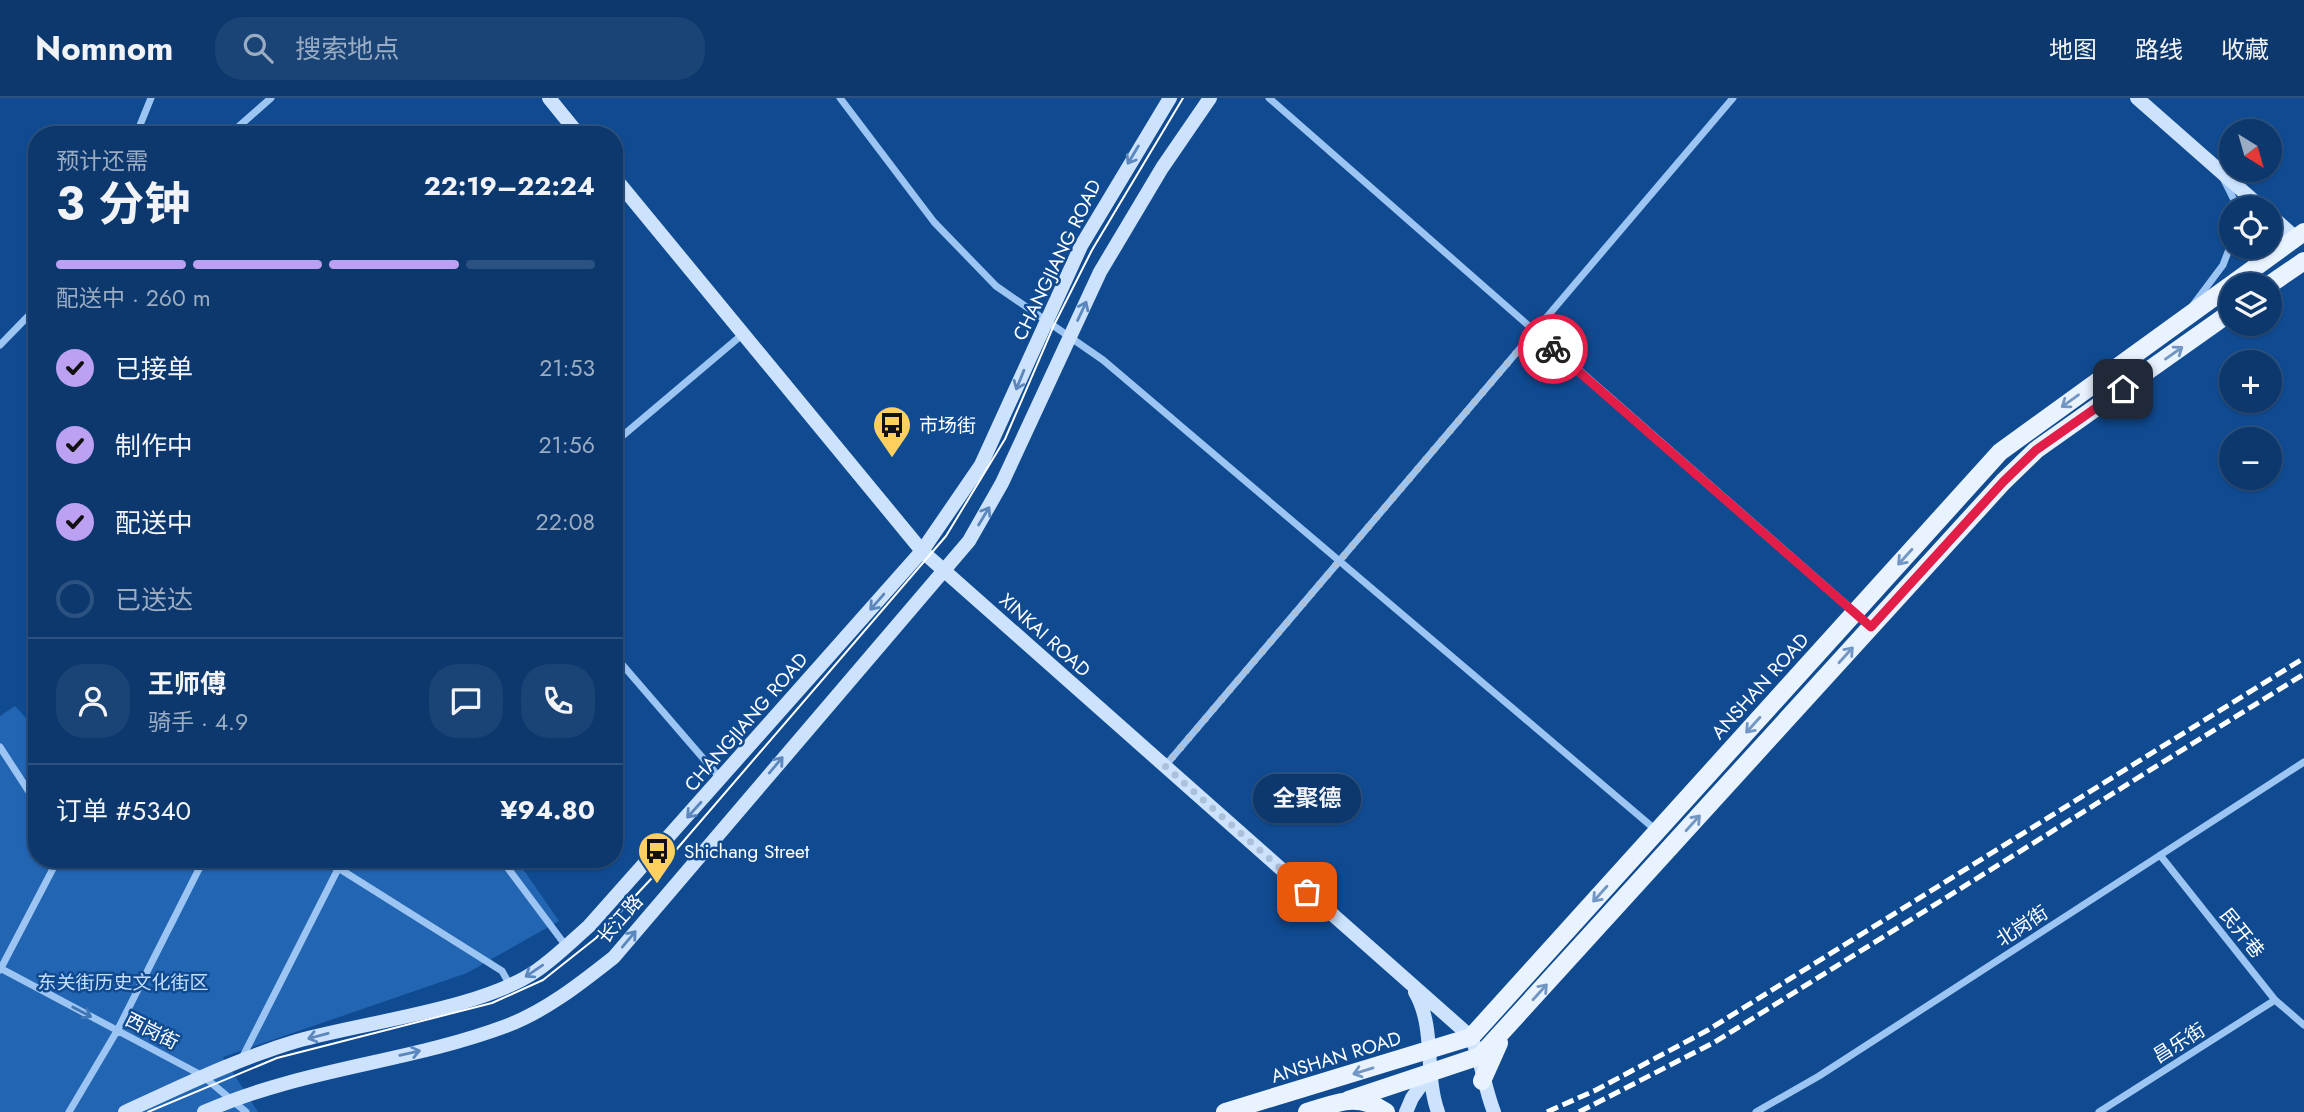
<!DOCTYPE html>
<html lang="zh">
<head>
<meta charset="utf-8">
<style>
	:root { --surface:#0c386e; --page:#1a4376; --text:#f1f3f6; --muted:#9aacc2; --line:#2c5281; --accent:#bca0f2 }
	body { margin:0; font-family:Jost,"Noto Sans SC",sans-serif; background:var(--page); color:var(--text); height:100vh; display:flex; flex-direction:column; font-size:26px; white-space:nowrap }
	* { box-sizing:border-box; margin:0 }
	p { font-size:23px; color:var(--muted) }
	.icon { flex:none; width:38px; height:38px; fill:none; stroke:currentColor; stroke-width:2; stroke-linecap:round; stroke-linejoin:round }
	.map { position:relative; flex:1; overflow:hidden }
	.panel { position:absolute; left:28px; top:28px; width:595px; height:742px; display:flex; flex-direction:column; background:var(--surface); border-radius:28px; box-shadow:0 2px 5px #0004,0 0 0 2px var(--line) }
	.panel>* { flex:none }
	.needle { width:46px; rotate:143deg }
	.controls { position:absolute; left:2219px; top:21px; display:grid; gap:14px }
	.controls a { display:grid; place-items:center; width:63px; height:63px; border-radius:50%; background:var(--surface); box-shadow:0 2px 5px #0004,0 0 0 2px var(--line); font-size:35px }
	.pin { position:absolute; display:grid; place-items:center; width:60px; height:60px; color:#fff; margin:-30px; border-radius:14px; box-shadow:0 4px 10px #0006 }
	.courier { position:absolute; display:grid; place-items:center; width:70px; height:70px; margin:-35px; border:5px solid #e11d48; border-radius:50%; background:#fff; color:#222; box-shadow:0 2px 9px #0007 }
	.bubble { position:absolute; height:49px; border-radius:24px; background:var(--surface); box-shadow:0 2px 5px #0004,0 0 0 2px var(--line); font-size:23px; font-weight:700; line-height:49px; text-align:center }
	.summary em { font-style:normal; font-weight:700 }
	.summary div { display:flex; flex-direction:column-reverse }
	.summary { display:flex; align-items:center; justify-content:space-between; height:119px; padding:0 28px }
	h1 { font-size:46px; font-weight:700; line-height:52px }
	.bar { display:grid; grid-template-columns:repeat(4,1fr); gap:10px 7px; align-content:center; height:84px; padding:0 28px }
	.bar i { height:9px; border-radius:5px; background:var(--line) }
	.bar .selected { background:var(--accent) }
	.bar p { grid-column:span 4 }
	.line { display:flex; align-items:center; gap:18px; padding:0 28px; border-top:2px solid var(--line) }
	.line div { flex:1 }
	.round { display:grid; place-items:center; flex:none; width:74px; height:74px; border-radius:28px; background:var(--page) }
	ol { padding:0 28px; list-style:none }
	li { display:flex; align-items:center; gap:21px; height:77px }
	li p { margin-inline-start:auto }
	li .icon { padding:7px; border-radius:50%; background:var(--accent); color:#111; stroke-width:4 }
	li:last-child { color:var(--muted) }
	li i { width:38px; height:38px; border:4px solid var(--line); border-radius:50% }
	header { display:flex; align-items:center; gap:42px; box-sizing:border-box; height:98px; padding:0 35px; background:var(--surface); border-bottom:2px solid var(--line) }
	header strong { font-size:33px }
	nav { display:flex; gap:38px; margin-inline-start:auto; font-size:24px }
	.search { width:490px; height:63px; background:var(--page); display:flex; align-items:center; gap:18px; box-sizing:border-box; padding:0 24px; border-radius:28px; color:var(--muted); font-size:26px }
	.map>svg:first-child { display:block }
	.green { fill:#2265b2 }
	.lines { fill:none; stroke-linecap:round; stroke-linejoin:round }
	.street { stroke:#9cc5f3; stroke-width:7 }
	.secondary { stroke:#cce2fd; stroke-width:14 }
	.primary { stroke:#e9f2ff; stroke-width:18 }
	.tram { stroke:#fff; stroke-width:2 }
	.rail { stroke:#fff; stroke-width:5; stroke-dasharray:12 5; stroke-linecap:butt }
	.oneway { stroke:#5b87bd }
	.oneway2 { stroke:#7296c3 }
	.oneway3 { stroke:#4176b4 }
	.done { stroke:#abc0d9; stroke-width:7; stroke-dasharray:0 12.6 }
	.route { stroke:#e11d48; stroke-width:9 }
	.labels { text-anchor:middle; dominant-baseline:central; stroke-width:5; stroke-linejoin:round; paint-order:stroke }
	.street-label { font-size:19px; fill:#fff; stroke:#104b92 }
	.poi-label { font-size:19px; fill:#fff; stroke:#104b92; text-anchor:start }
	.park-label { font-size:19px; fill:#c4dffe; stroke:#104b92 }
</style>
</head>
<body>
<header>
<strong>Nomnom</strong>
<div class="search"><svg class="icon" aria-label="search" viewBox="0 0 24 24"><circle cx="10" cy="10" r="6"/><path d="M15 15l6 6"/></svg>搜索地点</div>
<nav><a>地图</a><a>路线</a><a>收藏</a></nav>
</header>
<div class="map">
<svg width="2304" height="1014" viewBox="0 0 2304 1014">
	<rect width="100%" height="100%" fill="#104b92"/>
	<!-- green -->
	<path class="green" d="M15,608L37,632V761H516L559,823L467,875L223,959L258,1014H0V618Z"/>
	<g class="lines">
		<!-- street -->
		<path class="street" d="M840,0L934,124L996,188L1103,262L1657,733
			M1269,0L1871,528
			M136,37L151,0
			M229,37L271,0
			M2224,82L2238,110
			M2193,207L2223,167L2231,146
			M0,247L37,209
			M614,345L743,236
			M614,557L721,681
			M0,649L37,706
			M1165,668L1733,0
			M2160,757L2275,902L2304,927
			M324,761L502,873L510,887
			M501,761L566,848
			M0,870L203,978L246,1014
			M0,872L58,761
			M242,960L338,771L349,761
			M69,1014L117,933L204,761
			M1756,1014L1819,978L2304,664
			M2099,1014L2275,902"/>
		<!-- secondary -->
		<path class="secondary" d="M549,0L579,37
			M2137,0L2262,110
			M614,79L922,453L1471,939C1482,963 1484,989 1494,1014
			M2270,117L2296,140
			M1415,894C1436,930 1424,975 1438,1014
			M125,1014C182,988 237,961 297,943C364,924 481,911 536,873C555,860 572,843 589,828L922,453L981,367L1081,148L1170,0
			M204,1014C303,970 407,965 506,928C546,913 581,885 614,859L969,443L1002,385L1100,174L1162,70L1210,0
			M1406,1014L1412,1000L1429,976"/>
		<!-- primary -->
		<path class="primary" d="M2269,187L2304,163
			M1482,983L1499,945
			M1348,1002L1480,958L2003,384L2036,352L2231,214
			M1225,1014L1471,939L2000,354L2304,134
			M1307,1014C1338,1005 1356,994 1386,1014"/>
		<!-- tram -->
		<path class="tram" d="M148,1014L277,960L492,905L543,882L596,840L651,781L946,438L1005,341L1054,227L1092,152L1183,0"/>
		<!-- rail -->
		<path class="rail" d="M1547,1014L1596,992L1708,932L2304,560
			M1579,1014L1715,944L2304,576"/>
	</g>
	<!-- one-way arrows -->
	<defs><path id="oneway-shaft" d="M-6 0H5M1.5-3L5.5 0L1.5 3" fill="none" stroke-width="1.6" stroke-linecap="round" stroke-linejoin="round" transform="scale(1.75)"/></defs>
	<g class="oneway">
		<use href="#oneway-shaft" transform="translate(1133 57) rotate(121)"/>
		<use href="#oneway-shaft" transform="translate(1082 213) rotate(-65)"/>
		<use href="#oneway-shaft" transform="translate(1020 282) rotate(112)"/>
		<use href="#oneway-shaft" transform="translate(984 418) rotate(-59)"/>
		<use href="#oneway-shaft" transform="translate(877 504) rotate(131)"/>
		<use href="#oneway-shaft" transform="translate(776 667) rotate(-50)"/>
		<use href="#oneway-shaft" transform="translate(694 712) rotate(132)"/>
		<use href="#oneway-shaft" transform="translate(629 841) rotate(-50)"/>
		<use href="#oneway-shaft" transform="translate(534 873) rotate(146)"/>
		<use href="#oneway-shaft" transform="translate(318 938) rotate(165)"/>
		<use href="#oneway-shaft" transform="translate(410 955) rotate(-13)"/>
	</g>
	<g class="oneway2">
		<use href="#oneway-shaft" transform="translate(2174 255) rotate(-35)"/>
		<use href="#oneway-shaft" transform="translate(2070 303) rotate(144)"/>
		<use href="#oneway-shaft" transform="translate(1905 459) rotate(132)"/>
		<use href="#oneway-shaft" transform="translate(1846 557) rotate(-48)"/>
		<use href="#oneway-shaft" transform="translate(1753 627) rotate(132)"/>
		<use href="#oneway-shaft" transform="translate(1693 725) rotate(-48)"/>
		<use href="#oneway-shaft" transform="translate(1600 796) rotate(132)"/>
		<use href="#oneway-shaft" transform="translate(1540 894) rotate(-48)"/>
		<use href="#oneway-shaft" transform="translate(1363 973) rotate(163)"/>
	</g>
	<use class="oneway3" href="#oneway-shaft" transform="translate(82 914) rotate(28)"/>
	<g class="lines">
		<!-- done -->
		<path class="done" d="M1307,794L1165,668L1534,234L1553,251"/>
		<!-- route -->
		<path class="route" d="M1553,251L1871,529L2003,384L2036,352L2123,291"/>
	</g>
	<!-- icons -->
	<defs>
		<symbol id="bus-pin" viewBox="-11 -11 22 30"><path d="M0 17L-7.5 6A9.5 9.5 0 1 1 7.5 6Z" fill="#ffcf5f" stroke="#104b92"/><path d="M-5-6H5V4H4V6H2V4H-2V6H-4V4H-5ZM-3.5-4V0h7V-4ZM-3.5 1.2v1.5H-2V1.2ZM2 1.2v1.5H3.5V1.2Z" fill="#111"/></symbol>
	</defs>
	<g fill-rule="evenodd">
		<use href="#bus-pin" x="870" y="305" width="44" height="60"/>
		<use href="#bus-pin" x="635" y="731" width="44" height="60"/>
	</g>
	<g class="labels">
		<!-- street labels -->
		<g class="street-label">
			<text transform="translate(1057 162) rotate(-64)">CHANGJIANG ROAD</text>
			<text transform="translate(1045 537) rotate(42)">XINKAI ROAD</text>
			<text transform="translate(1760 588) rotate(-48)">ANSHAN ROAD</text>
			<text transform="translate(746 624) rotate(-49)">CHANGJIANG ROAD</text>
			<text transform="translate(620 821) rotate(-49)">长江路</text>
			<text transform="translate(2022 828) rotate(-33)">北岗街</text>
			<text transform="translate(2242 835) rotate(51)">民开巷</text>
			<text transform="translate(152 933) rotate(27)">西岗街</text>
			<text transform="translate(2179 945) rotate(-32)">昌乐街</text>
			<text transform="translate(1336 959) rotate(-17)">ANSHAN ROAD</text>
		</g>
		<!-- poi labels -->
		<g class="poi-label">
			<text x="919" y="327">市场街</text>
			<text x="684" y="753">Shichang Street</text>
		</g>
		<!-- park labels -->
		<g class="park-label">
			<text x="123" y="884">东关街历史文化街区</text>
		</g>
	</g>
</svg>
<div class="controls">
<a><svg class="needle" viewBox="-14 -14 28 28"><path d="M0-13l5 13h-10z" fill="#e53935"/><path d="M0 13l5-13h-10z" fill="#9aacc2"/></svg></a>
<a><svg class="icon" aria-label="locate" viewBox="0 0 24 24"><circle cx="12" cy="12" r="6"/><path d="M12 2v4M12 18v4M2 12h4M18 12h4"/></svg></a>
<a><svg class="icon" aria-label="layers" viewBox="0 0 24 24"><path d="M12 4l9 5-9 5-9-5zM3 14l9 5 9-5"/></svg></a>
<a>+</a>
<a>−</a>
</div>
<div class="pin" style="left:1307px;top:794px;background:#ea580c"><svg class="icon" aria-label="bag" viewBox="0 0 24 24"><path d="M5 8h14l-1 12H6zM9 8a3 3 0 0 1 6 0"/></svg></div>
<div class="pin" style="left:2123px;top:291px;background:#1f2937"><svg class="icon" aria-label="home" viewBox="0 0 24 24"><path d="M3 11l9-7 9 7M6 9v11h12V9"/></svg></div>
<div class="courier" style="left:1553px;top:251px"><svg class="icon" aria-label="bike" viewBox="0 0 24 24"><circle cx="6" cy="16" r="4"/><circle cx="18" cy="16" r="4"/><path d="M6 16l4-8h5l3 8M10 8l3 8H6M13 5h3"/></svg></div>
<div class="bubble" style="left:1253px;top:676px;width:108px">全聚德</div>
<section class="panel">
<div class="summary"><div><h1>3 分钟</h1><p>预计还需</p></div><em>22:19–22:24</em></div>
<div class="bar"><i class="selected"></i><i class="selected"></i><i class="selected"></i><i></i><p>配送中 · 260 m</p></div>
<ol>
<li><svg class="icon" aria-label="check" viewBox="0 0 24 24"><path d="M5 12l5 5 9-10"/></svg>已接单<p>21:53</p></li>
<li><svg class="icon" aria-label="check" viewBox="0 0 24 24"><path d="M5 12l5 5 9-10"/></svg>制作中<p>21:56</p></li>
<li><svg class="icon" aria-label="check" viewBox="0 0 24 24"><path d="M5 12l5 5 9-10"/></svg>配送中<p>22:08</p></li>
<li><i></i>已送达</li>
</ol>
<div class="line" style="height:126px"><a class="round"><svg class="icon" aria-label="person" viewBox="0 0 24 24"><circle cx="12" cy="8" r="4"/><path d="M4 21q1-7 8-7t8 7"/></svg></a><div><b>王师傅</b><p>骑手 · 4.9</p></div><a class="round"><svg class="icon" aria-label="chat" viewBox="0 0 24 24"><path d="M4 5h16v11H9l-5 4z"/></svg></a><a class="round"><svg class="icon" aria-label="phone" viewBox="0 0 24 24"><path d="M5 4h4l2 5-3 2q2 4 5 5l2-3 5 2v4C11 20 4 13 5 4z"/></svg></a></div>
<div class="line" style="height:91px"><div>订单 #5340</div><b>¥94.80</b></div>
</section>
</div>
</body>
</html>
